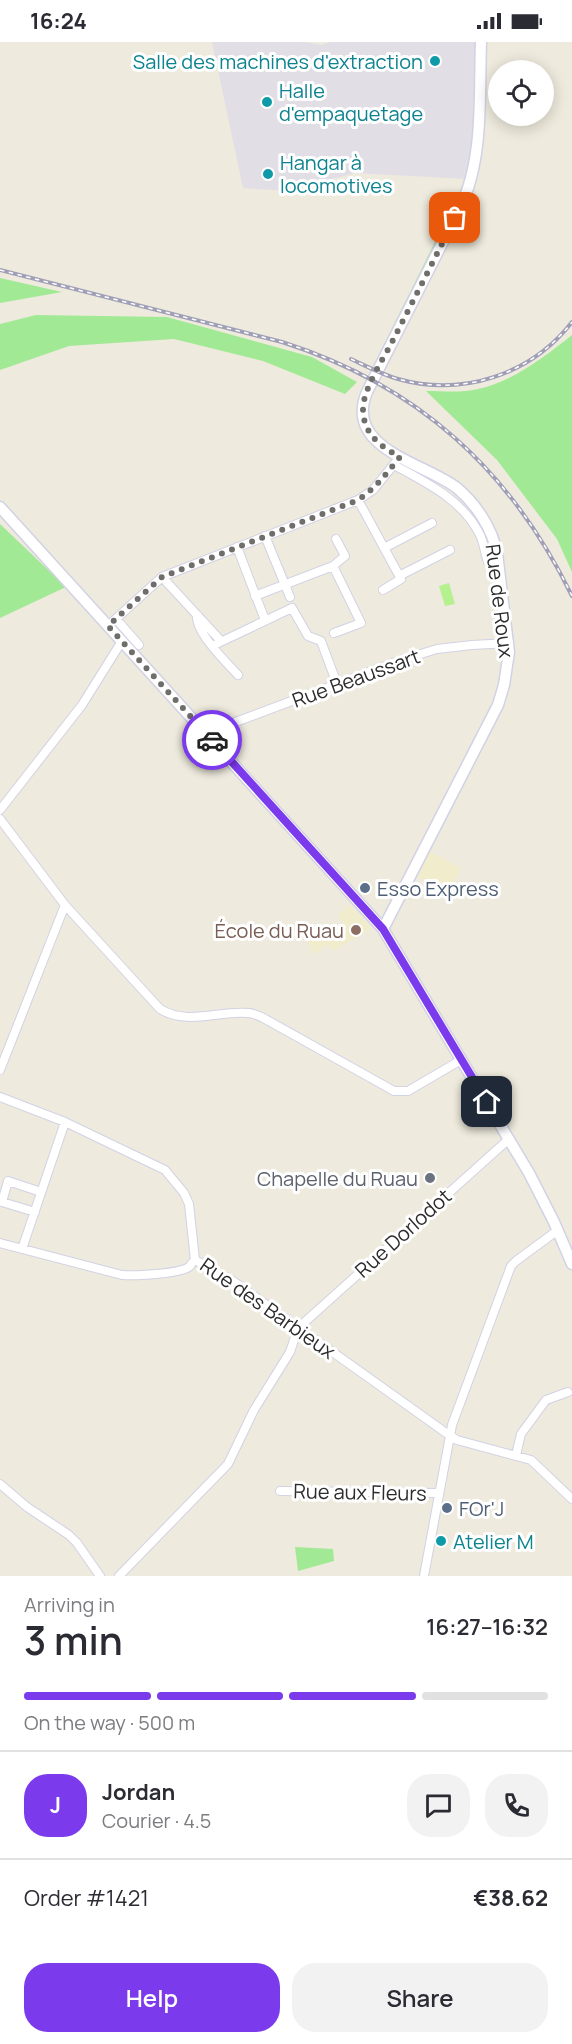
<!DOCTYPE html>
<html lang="en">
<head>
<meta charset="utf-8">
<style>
	:root { --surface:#fff; --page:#f2f2f3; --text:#2b2b33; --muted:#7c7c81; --line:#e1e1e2; --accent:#7c3aed }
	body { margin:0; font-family:Manrope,sans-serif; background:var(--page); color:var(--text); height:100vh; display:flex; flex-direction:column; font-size:22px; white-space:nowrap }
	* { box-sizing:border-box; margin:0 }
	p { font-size:20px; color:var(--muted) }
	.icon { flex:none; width:33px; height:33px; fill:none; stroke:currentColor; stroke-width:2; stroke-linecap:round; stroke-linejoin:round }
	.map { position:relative; height:1534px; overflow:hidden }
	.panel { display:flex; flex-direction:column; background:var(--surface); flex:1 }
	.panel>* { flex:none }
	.buttons { position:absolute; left:488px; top:18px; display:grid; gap:12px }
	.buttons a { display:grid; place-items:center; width:66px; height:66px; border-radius:50%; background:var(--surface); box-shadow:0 3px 15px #0003; font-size:30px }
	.pin { position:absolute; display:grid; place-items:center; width:51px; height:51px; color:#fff; margin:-26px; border-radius:12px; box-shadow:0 3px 9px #0006 }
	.courier { position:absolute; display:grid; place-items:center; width:60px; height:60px; margin:-30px; border:4px solid #7c3aed; border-radius:50%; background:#fff; color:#222; box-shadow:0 2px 8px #0007 }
	.overview em { font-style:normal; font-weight:600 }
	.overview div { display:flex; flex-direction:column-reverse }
	.overview { display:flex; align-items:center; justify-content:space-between; height:102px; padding:0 24px }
	h1 { font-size:39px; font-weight:600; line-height:45px }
	.bar { display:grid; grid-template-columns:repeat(4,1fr); gap:9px 6px; align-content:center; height:72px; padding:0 24px }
	.bar i { height:8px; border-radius:4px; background:var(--line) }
	.bar .current { background:var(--accent) }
	.bar p { grid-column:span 4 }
	.line { display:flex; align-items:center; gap:15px; padding:0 24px; border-top:2px solid var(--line) }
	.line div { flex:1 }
	.round { display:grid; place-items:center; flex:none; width:63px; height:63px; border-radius:24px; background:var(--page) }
	.action { display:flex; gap:12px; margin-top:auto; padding:12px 24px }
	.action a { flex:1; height:69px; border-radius:24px; background:var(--accent); color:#fff; font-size:24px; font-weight:600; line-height:69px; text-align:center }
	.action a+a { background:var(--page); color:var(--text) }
	.status { display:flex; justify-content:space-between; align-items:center; height:42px; padding:0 30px; background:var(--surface); direction:ltr }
	.status svg { height:16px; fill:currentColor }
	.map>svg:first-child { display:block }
	.industrial { fill:#e2dee6 }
	.education { fill:#f1eccb }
	.green { fill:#a2e995 }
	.pitch { fill:#b6f190 }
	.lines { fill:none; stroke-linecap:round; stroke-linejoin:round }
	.street-casing { stroke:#d2d2e5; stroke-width:10 }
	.secondary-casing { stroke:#d2d2e5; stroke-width:13 }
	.street { stroke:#fff; stroke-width:8 }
	.secondary { stroke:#fff; stroke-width:10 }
	.rail-casing { stroke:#a09fb7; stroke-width:4 }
	.rail { stroke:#fff; stroke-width:1.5; stroke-dasharray:4.5; stroke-linecap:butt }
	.done { stroke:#706e6a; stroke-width:6; stroke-dasharray:0 10.8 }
	.route { stroke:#7c3aed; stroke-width:8 }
	.culture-dot { fill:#0f9aa8; stroke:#fff; stroke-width:2 }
	.service-dot { fill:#5c6f8a; stroke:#fff; stroke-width:2 }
	.education-dot { fill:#8d6e63; stroke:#fff; stroke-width:2 }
	.worship-dot { fill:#6b7280; stroke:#fff; stroke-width:2 }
	.labels { text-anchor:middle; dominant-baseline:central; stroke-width:6; stroke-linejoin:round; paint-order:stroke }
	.culture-label { font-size:20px; fill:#0d838f; stroke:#fff; text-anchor:start }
	.street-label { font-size:20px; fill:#2c2c2c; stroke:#fff }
	.service-label { font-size:20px; fill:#4e5e75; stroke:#fff; text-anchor:start }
	.education-label { font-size:20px; fill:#785e54; stroke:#fff; text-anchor:end }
	.worship-label { font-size:20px; fill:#5b616d; stroke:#fff; text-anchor:end }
</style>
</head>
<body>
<div class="status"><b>16:24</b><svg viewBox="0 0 49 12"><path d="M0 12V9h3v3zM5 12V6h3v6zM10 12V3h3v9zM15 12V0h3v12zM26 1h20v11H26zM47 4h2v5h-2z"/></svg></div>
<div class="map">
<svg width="572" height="1534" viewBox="0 0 572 1534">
	<rect width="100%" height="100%" fill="#eeeadd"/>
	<!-- industrial -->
	<path class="industrial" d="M212,0H305L322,3L329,0H476L473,98L466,137L355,131L287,149L243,146Z"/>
	<!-- education -->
	<path class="education" d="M430,810L461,826L449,852L417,835Z
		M349,863L372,886L333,909L328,902L314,912L306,898L320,889L326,898L345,886L338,873Z"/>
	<!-- green -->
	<path class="green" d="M464,141H467L384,308L382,307Z
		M0,236L62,250L0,261Z
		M36,273L167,275L312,315L357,340L345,352L263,319L174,297L69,304L0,328V282Z
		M572,293V530L557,497L497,418L426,349C443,349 462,351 478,347C514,339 544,315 572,293Z
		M0,482L66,545L0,576Z
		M295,1505L333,1507L334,1519L298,1529Z"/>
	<!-- pitch -->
	<path class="pitch" d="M449,541L455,562L445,564L439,544Z"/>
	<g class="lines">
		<defs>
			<path id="street" d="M394,423C427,441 463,458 480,493C484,501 485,512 488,520
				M358,458L401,537L383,548
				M265,494L290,555
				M237,505L265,578
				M384,506L432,481
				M333,524L345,514L336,497
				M399,534L450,508
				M162,535L221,599
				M255,554L333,524L361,581L334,591
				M197,573C195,590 226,620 238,633
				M116,577L139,603
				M108,584L162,535L358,458L373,448L400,415
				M212,604L292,566L308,594L321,599L337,642
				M212,698L233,681L401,618L437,607L472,603L509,601
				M0,768L82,663L122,599
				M0,777L65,863L160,967C188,984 219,968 249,971C255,972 262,975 267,978L394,1049H408L461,1018
				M0,1028L65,863
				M0,1055L65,1080L165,1128L184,1151L189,1162L195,1218L233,1239L449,1393L457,1398L531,1418L572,1457
				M35,1170L2,1160L8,1139L41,1150
				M0,1201L122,1233C135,1234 178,1232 189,1225C190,1224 193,1219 195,1218
				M22,1207L65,1080
				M516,1413L521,1392L546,1358L568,1350
				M0,1442L27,1465L69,1493L77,1501L100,1534
				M280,1449L439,1451
				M119,1534L228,1422L254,1368L290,1310L298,1286L509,1097
				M424,1534L452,1383L511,1224L516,1219L558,1188"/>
			<path id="secondary" d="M0,465L383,887L529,1131L554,1180L572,1222
				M383,887L498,663L504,643L509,610L497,511C492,486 476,462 457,446C425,421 343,407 367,350L460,166C484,117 479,54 481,0"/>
		</defs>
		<!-- street casing -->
		<use href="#street" class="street-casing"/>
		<!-- secondary casing -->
		<use href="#secondary" class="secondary-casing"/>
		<!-- street -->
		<use href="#street" class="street"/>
		<!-- secondary -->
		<use href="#secondary" class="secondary"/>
		<defs>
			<path id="rail" d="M0,228L282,300C417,343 510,427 572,554
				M351,317C366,324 381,332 398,337C462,355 531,333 572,280"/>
		</defs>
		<!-- rail casing -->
		<use href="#rail" class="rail-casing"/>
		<!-- rail -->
		<use href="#rail" class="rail"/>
	</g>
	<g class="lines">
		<!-- done -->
		<path class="done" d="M212,698L108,584L162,535L358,458C376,446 387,431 400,415C381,405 363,392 363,367C363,349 381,320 390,304C412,261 434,218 455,176"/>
		<!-- route -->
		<path class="route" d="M212,698L383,887L487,1060"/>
	</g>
	<!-- markers -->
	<g class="culture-dot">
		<circle cx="435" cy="19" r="6"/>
		<circle cx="267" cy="60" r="6"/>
		<circle cx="268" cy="132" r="6"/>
		<circle cx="441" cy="1499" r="6"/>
	</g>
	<g class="service-dot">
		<circle cx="365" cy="846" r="6"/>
		<circle cx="447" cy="1466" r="6"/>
	</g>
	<circle class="education-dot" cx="356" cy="888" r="6"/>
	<circle class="worship-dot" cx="430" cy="1136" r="6"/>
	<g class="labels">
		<!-- culture labels -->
		<g class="culture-label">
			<text x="423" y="19" text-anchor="end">Salle des machines d'extraction</text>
			<text x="279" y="48">Halle<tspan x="279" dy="23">d'empaquetage</tspan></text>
			<text x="280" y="120">Hangar à<tspan x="280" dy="23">locomotives</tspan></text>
			<text x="453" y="1499">Atelier M</text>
		</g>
		<!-- street labels -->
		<g class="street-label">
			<text transform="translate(500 559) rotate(83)">Rue de Roux</text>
			<text transform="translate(356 636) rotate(-20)">Rue Beaussart</text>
			<text transform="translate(403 1191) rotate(-42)">Rue Dorlodot</text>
			<text transform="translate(268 1266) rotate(35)">Rue des Barbieux</text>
			<text transform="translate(360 1450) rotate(1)">Rue aux Fleurs</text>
		</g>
		<!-- service labels -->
		<g class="service-label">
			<text x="377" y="846">Esso Express</text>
			<text x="459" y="1466">FOr'J</text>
		</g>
		<!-- education labels -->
		<g class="education-label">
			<text x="344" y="888">École du Ruau</text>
		</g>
		<!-- worship labels -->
		<g class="worship-label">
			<text x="418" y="1136">Chapelle du Ruau</text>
		</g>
	</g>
</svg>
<div class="buttons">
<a><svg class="icon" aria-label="locate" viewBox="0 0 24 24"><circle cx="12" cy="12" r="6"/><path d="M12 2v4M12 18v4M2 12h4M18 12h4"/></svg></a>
</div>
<div class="pin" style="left:455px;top:176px;background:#ea580c"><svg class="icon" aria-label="bag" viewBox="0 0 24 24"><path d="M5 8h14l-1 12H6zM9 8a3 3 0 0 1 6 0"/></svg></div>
<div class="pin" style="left:487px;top:1060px;background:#1f2937"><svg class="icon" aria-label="home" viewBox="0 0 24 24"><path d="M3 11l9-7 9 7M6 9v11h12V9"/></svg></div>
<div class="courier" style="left:212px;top:698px"><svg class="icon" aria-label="car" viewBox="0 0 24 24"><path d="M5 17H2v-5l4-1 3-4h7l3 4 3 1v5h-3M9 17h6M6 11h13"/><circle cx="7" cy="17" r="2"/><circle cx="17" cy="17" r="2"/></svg></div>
</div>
<section class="panel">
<div class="overview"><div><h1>3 min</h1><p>Arriving in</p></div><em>16:27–16:32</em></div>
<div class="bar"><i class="current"></i><i class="current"></i><i class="current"></i><i></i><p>On the way · 500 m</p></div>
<div class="line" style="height:108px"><b class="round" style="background:var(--accent);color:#fff">J</b><div><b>Jordan</b><p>Courier · 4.5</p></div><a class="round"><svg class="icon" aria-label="chat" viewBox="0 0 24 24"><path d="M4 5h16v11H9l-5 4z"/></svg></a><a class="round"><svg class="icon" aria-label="phone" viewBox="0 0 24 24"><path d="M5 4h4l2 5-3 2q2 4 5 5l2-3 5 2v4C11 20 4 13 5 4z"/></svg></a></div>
<div class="line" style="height:78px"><div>Order #1421</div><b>€38.62</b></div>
<div class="action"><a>Help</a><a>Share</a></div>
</section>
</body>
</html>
